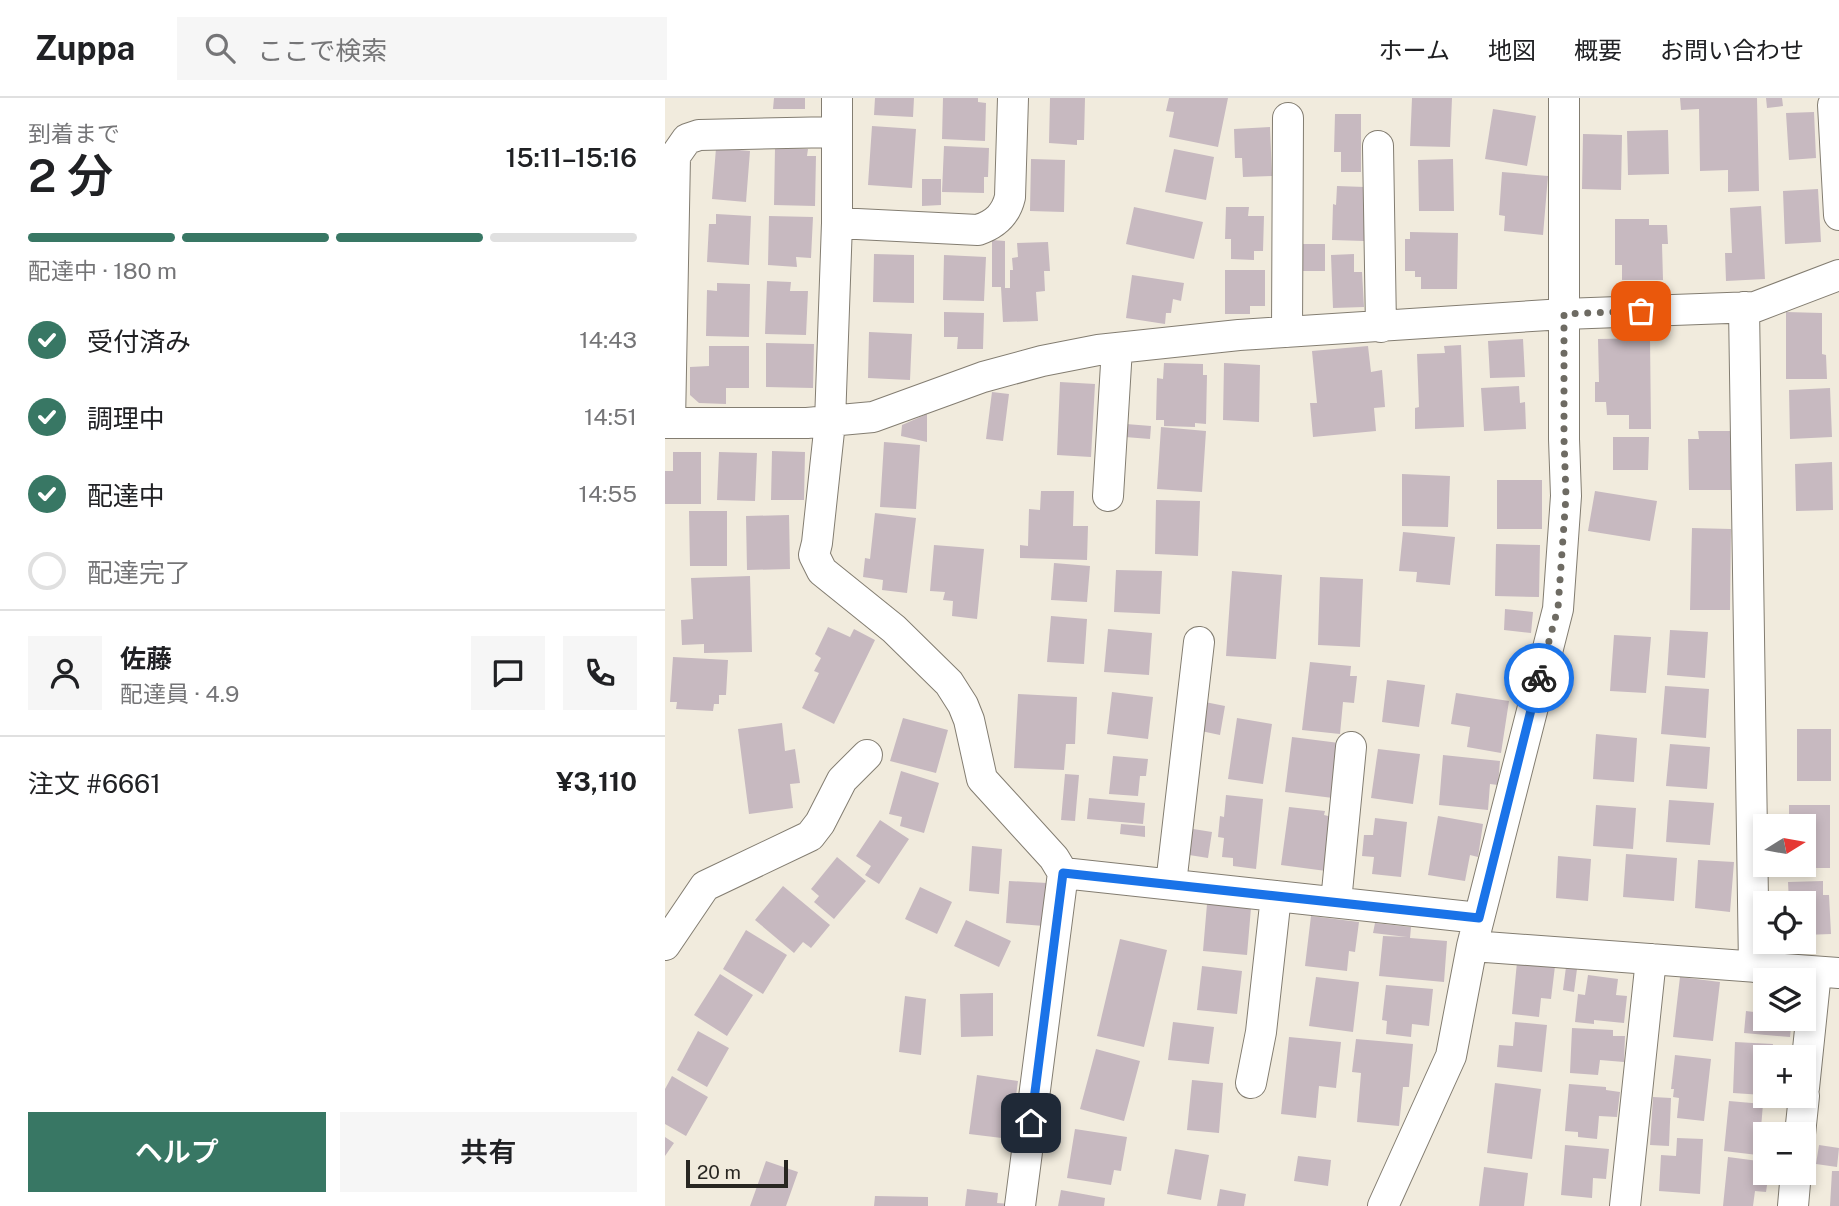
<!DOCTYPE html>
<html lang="ja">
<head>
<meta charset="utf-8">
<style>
	:root { --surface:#fff; --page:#f6f6f6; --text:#202124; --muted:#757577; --line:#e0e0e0; --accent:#387764 }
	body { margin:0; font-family:"Public Sans","Noto Sans JP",sans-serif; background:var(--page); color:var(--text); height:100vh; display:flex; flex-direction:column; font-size:26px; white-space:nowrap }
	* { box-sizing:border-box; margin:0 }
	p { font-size:23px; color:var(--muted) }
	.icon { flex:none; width:38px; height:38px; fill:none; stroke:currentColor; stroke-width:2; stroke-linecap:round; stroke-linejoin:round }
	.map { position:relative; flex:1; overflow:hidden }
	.panel { display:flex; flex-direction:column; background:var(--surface); width:665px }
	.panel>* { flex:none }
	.needle { width:46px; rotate:79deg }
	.buttons { position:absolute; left:1088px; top:716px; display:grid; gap:14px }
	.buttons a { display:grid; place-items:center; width:63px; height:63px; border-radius:0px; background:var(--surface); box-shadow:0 4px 10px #0003; font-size:35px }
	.scale { position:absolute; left:21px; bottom:18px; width:102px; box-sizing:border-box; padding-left:7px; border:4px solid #282621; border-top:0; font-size:19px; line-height:24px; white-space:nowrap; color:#282621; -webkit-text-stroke:5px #f1ebdd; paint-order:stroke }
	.pin { position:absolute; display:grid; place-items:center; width:60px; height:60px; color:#fff; margin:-30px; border-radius:14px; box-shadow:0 4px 10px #0006 }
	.courier { position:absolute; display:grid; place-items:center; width:70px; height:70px; margin:-35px; border:5px solid #1a73e8; border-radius:50%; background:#fff; color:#222; box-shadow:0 2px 9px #0007 }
	.summary em { font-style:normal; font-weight:600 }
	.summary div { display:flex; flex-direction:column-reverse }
	.summary { display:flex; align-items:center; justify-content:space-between; height:119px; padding:0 28px }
	h1 { font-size:46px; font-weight:600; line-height:52px }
	.bar { display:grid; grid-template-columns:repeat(4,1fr); gap:10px 7px; align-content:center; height:84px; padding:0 28px }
	.bar i { height:9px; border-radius:5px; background:var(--line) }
	.bar .active { background:var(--accent) }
	.bar p { grid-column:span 4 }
	.line { display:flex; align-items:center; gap:18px; padding:0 28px; border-top:2px solid var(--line) }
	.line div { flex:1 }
	.round { display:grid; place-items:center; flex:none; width:74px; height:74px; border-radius:0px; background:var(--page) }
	ol { padding:0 28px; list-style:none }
	li { display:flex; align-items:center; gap:21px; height:77px }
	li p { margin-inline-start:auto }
	li .icon { padding:7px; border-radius:50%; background:var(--accent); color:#fff; stroke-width:4 }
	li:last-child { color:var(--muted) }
	li i { width:38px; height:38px; border:4px solid var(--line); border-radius:50% }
	.button { display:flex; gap:14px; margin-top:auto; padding:14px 28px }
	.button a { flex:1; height:80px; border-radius:0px; background:var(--accent); color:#fff; font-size:28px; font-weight:600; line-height:80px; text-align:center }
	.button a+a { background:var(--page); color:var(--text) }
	header { display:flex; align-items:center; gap:42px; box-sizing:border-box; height:98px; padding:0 35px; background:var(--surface); border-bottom:2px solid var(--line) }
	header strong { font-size:33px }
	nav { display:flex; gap:38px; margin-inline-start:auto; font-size:24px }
	.search { width:490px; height:63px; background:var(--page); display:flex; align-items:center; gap:18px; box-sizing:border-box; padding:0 24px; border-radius:0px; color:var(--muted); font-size:26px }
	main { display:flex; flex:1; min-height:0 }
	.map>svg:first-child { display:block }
	.building { fill:#c7b9c0 }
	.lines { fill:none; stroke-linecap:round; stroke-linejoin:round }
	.street-casing { stroke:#837d71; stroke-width:32 }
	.street { stroke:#fff; stroke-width:30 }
	.done { stroke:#6e6b63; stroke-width:7; stroke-dasharray:0 12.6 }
	.route { stroke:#1a73e8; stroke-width:9 }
</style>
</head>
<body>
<header>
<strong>Zuppa</strong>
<div class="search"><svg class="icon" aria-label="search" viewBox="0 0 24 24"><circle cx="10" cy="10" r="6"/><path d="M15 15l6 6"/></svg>ここで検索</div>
<nav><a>ホーム</a><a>地図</a><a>概要</a><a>お問い合わせ</a></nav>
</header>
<main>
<section class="panel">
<div class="summary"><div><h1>2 分</h1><p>到着まで</p></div><em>15:11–15:16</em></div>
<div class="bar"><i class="active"></i><i class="active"></i><i class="active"></i><i></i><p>配達中 · 180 m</p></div>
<ol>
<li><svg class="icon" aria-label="check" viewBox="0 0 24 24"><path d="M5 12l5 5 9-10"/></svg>受付済み<p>14:43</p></li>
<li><svg class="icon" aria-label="check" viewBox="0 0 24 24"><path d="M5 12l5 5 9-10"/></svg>調理中<p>14:51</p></li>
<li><svg class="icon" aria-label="check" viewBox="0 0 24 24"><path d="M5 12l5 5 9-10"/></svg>配達中<p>14:55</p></li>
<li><i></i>配達完了</li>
</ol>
<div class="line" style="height:126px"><a class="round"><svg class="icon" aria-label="person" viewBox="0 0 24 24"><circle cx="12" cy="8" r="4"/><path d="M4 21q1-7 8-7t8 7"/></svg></a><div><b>佐藤</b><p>配達員 · 4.9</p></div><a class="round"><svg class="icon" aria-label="chat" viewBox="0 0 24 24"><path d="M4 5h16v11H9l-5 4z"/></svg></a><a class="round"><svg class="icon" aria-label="phone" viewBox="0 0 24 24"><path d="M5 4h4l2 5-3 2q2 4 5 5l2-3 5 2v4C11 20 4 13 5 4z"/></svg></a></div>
<div class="line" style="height:91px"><div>注文 #6661</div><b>¥3,110</b></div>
<div class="button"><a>ヘルプ</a><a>共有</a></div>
</section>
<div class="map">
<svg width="1174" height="1108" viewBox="0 0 1174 1108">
	<rect width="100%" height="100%" fill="#f1ebdd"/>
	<!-- building -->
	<path class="building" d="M109,0H140V11H108Z
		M210,0H249L248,19L209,17Z
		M278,0H313V4L321,5L320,43L277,41Z
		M385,0H420L419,42H412V47L384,45Z
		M504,0H563L553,49L504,39L509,14L501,13Z
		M747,0H787L785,49L745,48Z
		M1015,0H1092L1094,93L1063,94V72L1035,73L1034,11L1016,12Z
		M1101,0H1117L1118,8L1102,10Z
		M828,11L871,18L862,68L820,61Z
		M1149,14L1151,60L1124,62L1121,15Z
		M670,16H696V74H676V54H669Z
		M207,28L251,31L247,90L203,87Z
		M605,29L607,78L578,79L577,60H570L569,31Z
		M1003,32L1004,76L963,77L962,33Z
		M918,36L957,37L956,92L917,91Z
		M279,48L324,50L323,79H319V95L277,94Z
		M51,50L85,53L81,104L47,101Z
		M110,50L143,51L142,58H151L150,108L109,107Z
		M509,51L549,59L541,102L500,94Z
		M366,61L400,62L399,114L365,113Z
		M788,61L789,113H754L753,62Z
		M837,74L883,78L878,137L839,133L840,118L834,117Z
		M257,81H276V107L257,108Z
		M672,88L700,89L699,143L667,142L668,106L671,107Z
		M1153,91L1156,144L1120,146L1118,93Z
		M1096,108L1100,181L1061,183L1060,155H1067L1065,110Z
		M469,109L538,124L529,161L461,146Z
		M561,109H584L583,118H599L598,153H589V162L566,161V141H560Z
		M51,116L86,118L84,167L42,164L44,126H51Z
		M104,118L148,119L146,160L131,159L132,169L103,167Z
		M950,121H984V127H1002L1003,146H997L998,182H957V167H950Z
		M745,134L793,135L792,191H756V179H750V173H740V141H745Z
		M327,142L340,143V190H345V172H348L347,160L353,159L352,145L383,144L385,173H379L380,193L371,194L373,223L338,224L336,189H327Z
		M637,146H660V173H637Z
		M209,156L249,157V205L208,204Z
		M689,156V174H697L699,209L668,210L666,157Z
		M279,157L321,159L319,203L278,202Z
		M560,172H600V208H585V216H560Z
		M467,177L519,185L516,203L508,201L506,215H501L500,226L461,220Z
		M102,183L126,184L125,193H143L141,237L100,236Z
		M52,185L85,186L84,239L41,238L42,192L52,193Z
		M279,214L319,215L318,251H292L293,239H279Z
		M1121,214L1157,215V256L1161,257L1162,281H1121Z
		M204,234L247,236L245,282L203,280Z
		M985,240L986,331H964V317H942L941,304H930V284H934L933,241Z
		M858,241L860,279L825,280L823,243Z
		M101,245L149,246L148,290L101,289Z
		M796,247L799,329L750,331V310L754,309L752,256L780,255L779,248Z
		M44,248H84V290H61V306L34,305L25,297V269L44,268Z
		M703,248L706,274L717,272L720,309L709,310L711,333L648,339L645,305H652L647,253Z
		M499,265L538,266V277H542L541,326L530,325V329L499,328V322H491L492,280L498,281Z
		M559,265L595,267L594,324L558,322Z
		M395,284L430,286L426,359L392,357Z
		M854,288L855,305L860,304L861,331L819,333L816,290Z
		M1165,290L1167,339L1125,341L1124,292Z
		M327,294L344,296L338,343L321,341Z
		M262,316V344L236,338L237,327Z
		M461,326L486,328L485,341L460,339Z
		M496,329L541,333L537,394L492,391Z
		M1033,333H1069L1070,392H1024L1023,341H1034Z
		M948,339H984L983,372H948Z
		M219,344L255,347L251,411L215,409Z
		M107,353L140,354L139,402H106Z
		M8,354H36V406H0V373H8Z
		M54,354L92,355L90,403L52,402Z
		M1167,364L1168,412L1131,413L1130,366Z
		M737,376L785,378L783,429L737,428Z
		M832,382H877V431H832Z
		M376,393H409L408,428H423L422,462L355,460V447L363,448L364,411L375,412Z
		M930,393L992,403L985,443L923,433Z
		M491,402L535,403L533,458L490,456Z
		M24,413H62V468H25Z
		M210,415L251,420L242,495L217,492L218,482L198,479L200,460L205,461Z
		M124,417L125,471L82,472L81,418Z
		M1027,430L1066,431L1065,512H1025Z
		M738,434L790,439L785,487L751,484L752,474L734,473Z
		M831,446L875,447L874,499L830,498Z
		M269,447L319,451L312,521L287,518L288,503L278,502L280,494L265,493Z
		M389,465L425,468L422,504L386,502Z
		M451,472L497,473L495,516L449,514Z
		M567,473L617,477L611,561L561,558Z
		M85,478L87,554L39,555V546L17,547L16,522L28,521L26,480Z
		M655,479L698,481L695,549L653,547Z
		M840,511L868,514L866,535L839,532Z
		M386,518L422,521L419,566L382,564Z
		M163,529L185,539L189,531L210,542L169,626L137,610L154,575L149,573L156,560L150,556Z
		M443,531L487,535L484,577L439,574Z
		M1005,532L1043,534L1040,580L1002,577Z
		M949,537L986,539L981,595L945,593Z
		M8,559L63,562L61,597H54V606H49L48,613L11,611L12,604H5Z
		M645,564L686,568L685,578H692L689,605L678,604L675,636L637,632Z
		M722,582L760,587L754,629L717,624Z
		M1000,588L1044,591L1041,640L996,636Z
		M447,594L488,599L483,641L442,636Z
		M791,595L844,603L836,655L802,649L805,629L786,626Z
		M353,596L412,599L410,646H401L399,672L349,670Z
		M540,604L560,608L555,637L536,633Z
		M238,620L283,632L271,675L225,663Z
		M572,620L607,626L598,686L563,681Z
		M117,625L120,653L130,651L135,685L125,686L128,710L84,716L73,631Z
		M1132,631H1166V683H1132Z
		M931,636L972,640L969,684L928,681Z
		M627,639L674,645L668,700L620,694Z
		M1005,646L1045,649L1042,691L1001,688Z
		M713,651L755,656L748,706L706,700Z
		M778,657L835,663L833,687L825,686L823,712L774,707Z
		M448,658L483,661L481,678H475L473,698L444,696Z
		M236,673L274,685L259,735L235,728L237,719L224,716Z
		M400,676L414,677L410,723L396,722Z
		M561,697L598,701L591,771L568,768V760L557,759L559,740L553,739L555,718L559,719Z
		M424,700L480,705L478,726L422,721Z
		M1004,702L1049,705L1045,747L1001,744Z
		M931,707L971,710L968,751L928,748Z
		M1124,707H1165V770H1124V766H1139V728H1124Z
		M624,709L660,713L659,717L667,719L661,773L616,767Z
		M773,718L818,726L813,759L805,757L800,783L763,777Z
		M710,720L742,724L736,779L707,776L709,759L697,758L699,737H708Z
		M215,722L244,741L214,786L200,777L206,768L191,758Z
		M456,726L480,728V739L455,736Z
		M522,730L547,734L543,760L518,756Z
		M307,748L337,751L334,796L304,793Z
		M961,756L1012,760L1009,803L958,799Z
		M893,758L926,761L923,803L891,800Z
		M172,759L201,783L169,821L149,804L154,798L146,791Z
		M1033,762L1069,764L1065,814L1030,810Z
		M344,783L382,785L379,828L341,825Z
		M1158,783V797H1164L1166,836L1139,837V805H1124L1123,784Z
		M118,788L165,827L146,850L138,844L129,855L90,822Z
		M255,789L287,804L272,836L240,821Z
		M542,806L586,810L582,857L538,853Z
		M646,818L694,824L690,854L684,853L682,873L640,868Z
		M301,822L346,843L334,869L289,848Z
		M710,825L746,829L745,840L782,843L779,884L714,878L718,838L742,839L708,835Z
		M81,832L122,857L98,896L58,871Z
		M455,841L502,852L479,949L432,938Z
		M852,864L890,868L886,901L876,900L874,919L847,916Z
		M537,868L577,873L572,916L532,912Z
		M901,869L912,871L909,894L898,892Z
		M55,876L88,897L62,938L29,917Z
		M923,877L953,881L951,897L962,898L959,925L929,922V926L910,924L913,896L920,897Z
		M651,879L694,884L688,934L644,928Z
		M1015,879L1055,884L1048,943L1008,939Z
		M721,887L768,891L764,928L747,926L746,939L721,936L722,923L717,922Z
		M1091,889L1101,890V920H1127L1125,939L1079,935L1081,913L1089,914Z
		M328,895V938L296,939L295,896Z
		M240,898L261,901L256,957L234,954Z
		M508,924L549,929L544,966L503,962Z
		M850,924L882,927L877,974L832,969L834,947L848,948Z
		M907,930L948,932V938H960L959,964L935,962L933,977L905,975Z
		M33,933L64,950L42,989L12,972Z
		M624,939L676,944L671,990L654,988L651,1020L616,1016Z
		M691,941L748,946L744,989H738L734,1028L692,1024L696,975L687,974Z
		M1070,944L1108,946L1107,952H1125V959H1101L1098,997L1068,995Z
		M431,951L475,963L459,1023L415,1011Z
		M1010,957L1046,961L1039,1023L1012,1020L1014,1000L1008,999L1009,991H1006Z
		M312,977L353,983L345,1041L304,1036Z
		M7,978L43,999L21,1038L0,1026V991Z
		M527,982L558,985L554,1035L522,1032Z
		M830,985L876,991L867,1061L822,1055Z
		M904,986L941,989V992L955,994L952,1019L934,1018L932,1041L913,1039V1034L900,1033Z
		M988,999L1006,1000L1004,1048L985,1047Z
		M1064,1003L1098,1006L1096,1030L1118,1033L1117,1036H1101V1058L1059,1053Z
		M410,1031L462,1039L456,1073L449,1072L446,1087L402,1080Z
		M0,1039L9,1045L0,1058Z
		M1012,1040L1038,1041L1035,1096L994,1093L996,1057L1011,1058Z
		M900,1047L944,1051L941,1081L928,1080L927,1100L896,1097Z
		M1154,1047L1174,1050L1172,1069L1151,1066Z
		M510,1051L544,1057L536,1102L502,1096Z
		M633,1058L666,1062L663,1088L629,1083Z
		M1063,1059L1101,1064V1074H1104L1101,1094L1090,1093L1088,1108H1058Z
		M101,1063L133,1074L121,1108H85Z
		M819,1069L863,1075L859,1108H814Z
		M1167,1073H1174V1108H1165Z
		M302,1091L333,1095L332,1105L346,1106V1108H300Z
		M555,1091L581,1096L579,1108H552Z
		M396,1092L440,1100L439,1108H393Z
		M210,1098L263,1099V1108H209Z"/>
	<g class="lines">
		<defs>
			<path id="street" d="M172,0V125L165,324L152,445L149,457L157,473L229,531L284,585L298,607L304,622L317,681L389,760L398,775L355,1108
				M1168,7L1174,117
				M713,48L716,229
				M172,125L313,132C331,126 341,116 345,99L348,0
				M1079,209L1089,869
				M622,234L623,20
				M0,325H142L208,319L318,279L377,263L433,252L574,237L899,216L1090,209L1174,177
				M5,325L10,58L22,41L34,37L171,34
				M443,398L452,250
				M398,775L814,820
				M506,786L534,544
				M671,804L686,649
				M0,847L40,788L145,738L155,725L177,682L202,657
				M807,848L1174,875
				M586,985L596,934L611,798
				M1139,990L1151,874
				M1135,1036L1139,998
				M718,1108L786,958L807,848L893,511L901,398L899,341V0
				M960,1108L986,861
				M1128,1108L1131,1074"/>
		</defs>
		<!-- street casing -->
		<use href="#street" class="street-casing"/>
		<!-- street -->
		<use href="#street" class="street"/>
	</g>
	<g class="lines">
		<!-- done -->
		<path class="done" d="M874,580L893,510L901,398L899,341V216L976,213"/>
		<!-- route -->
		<path class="route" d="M366,1025L398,775L814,820L874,580"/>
	</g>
</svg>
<div class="buttons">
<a><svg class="needle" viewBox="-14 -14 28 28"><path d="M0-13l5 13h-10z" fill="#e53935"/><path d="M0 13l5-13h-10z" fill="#757577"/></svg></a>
<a><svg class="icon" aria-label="locate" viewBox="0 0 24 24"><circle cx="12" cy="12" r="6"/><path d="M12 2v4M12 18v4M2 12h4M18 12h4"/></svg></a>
<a><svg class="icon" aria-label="layers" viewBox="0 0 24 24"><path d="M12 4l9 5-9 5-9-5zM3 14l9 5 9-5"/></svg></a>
<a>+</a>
<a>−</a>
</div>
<div class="scale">20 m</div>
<div class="pin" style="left:976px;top:213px;background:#ea580c"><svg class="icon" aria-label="bag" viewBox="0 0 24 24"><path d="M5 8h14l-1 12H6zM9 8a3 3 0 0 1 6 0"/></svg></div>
<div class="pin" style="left:366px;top:1025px;background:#1f2937"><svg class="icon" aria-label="home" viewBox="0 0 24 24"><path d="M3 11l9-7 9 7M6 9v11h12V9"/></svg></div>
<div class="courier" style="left:874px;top:580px"><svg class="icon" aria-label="bike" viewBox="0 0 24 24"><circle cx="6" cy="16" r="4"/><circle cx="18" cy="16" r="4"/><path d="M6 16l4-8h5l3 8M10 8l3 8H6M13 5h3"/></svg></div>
</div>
</main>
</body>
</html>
